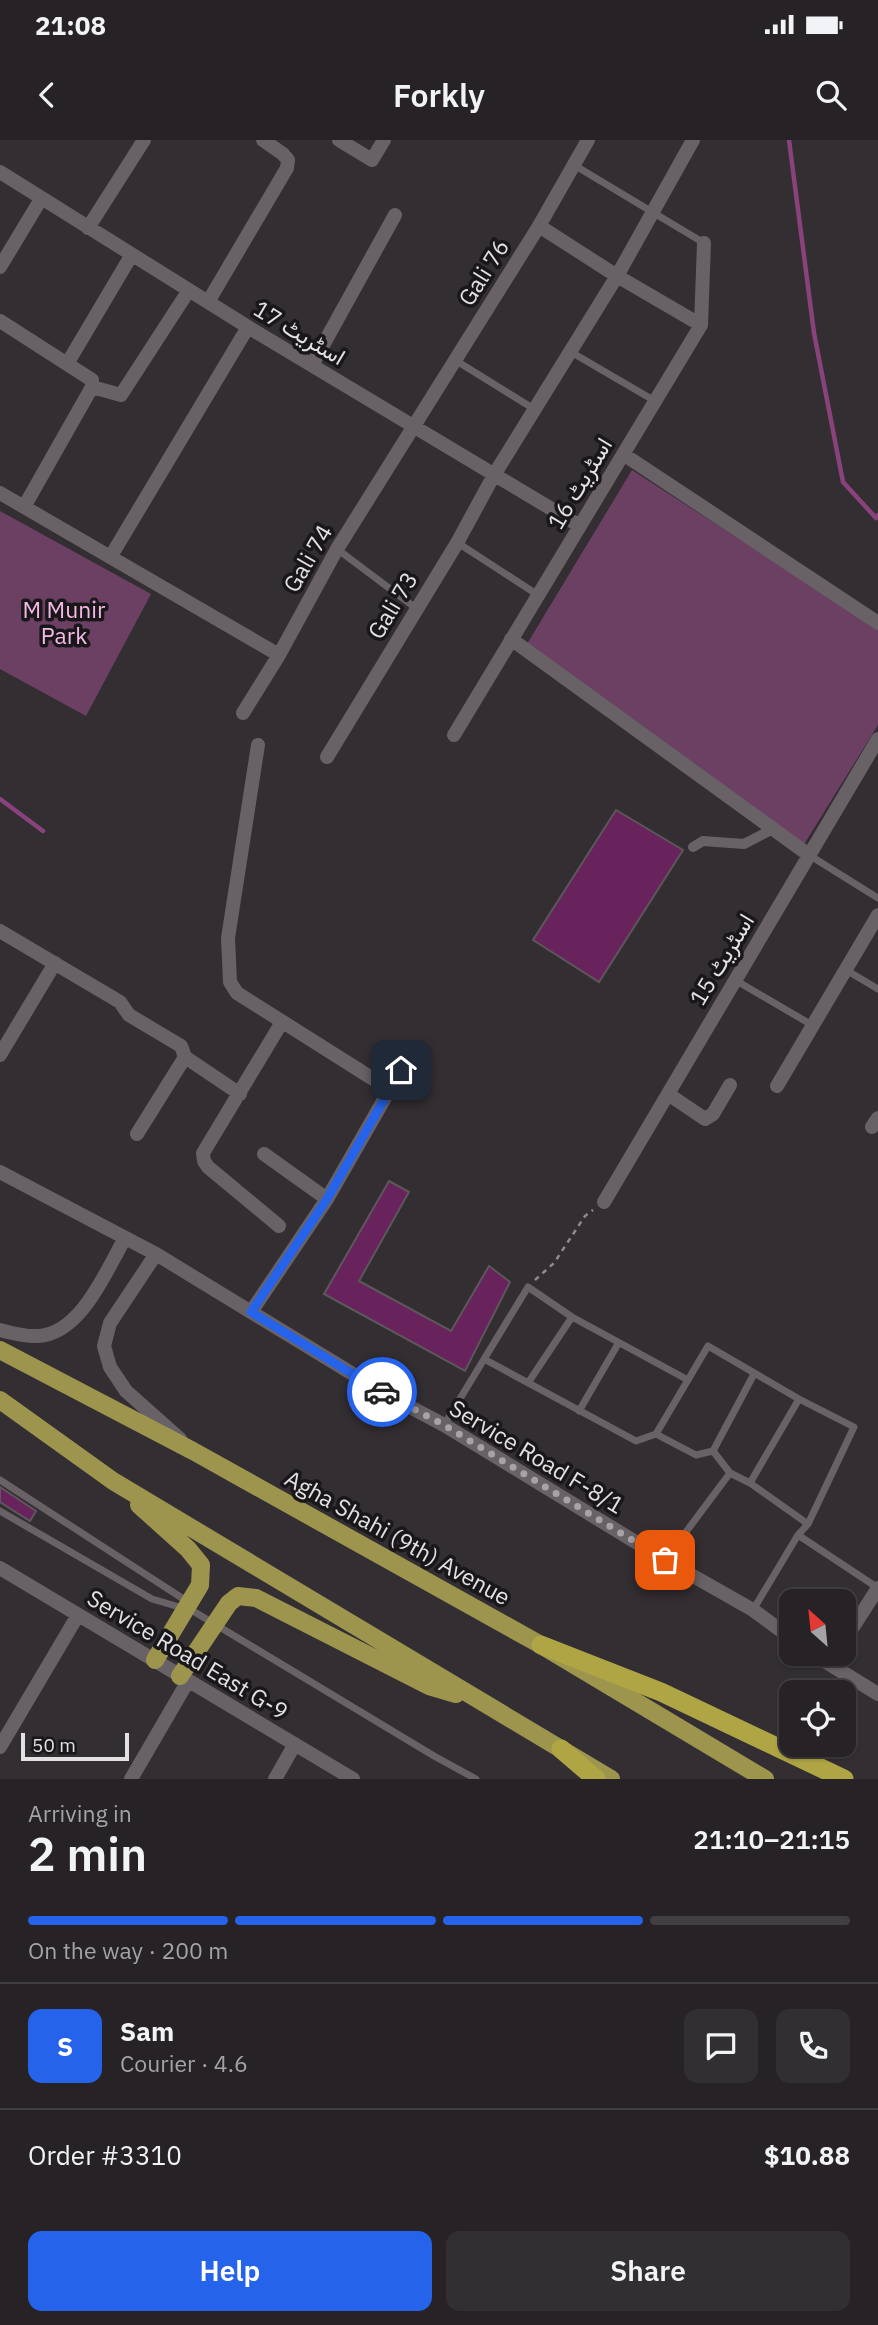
<!DOCTYPE html>
<html lang="en">
<head>
<meta charset="utf-8">
<style>
	:root { --surface:#262226; --page:#322f32; --text:#f1f3f6; --muted:#a4a4a7; --line:#423f43; --accent:#2563eb }
	body { margin:0; font-family:"IBM Plex Sans",Vazirmatn,sans-serif; background:var(--page); color:var(--text); height:100vh; display:flex; flex-direction:column; font-size:26px; white-space:nowrap }
	* { box-sizing:border-box; margin:0 }
	p { font-size:23px; color:var(--muted) }
	.icon { flex:none; width:38px; height:38px; fill:none; stroke:currentColor; stroke-width:2; stroke-linecap:round; stroke-linejoin:round }
	.map { position:relative; height:1639px; overflow:hidden }
	.panel { display:flex; flex-direction:column; background:var(--surface); flex:1 }
	.panel>* { flex:none }
	.needle { width:46px; rotate:333deg }
	.fabs { position:absolute; left:779px; top:1449px; display:grid; gap:14px }
	.fabs a { display:grid; place-items:center; width:77px; height:77px; border-radius:14px; background:var(--surface); box-shadow:0 2px 5px #0004,0 0 0 2px var(--line); font-size:35px }
	.scale { position:absolute; left:21px; bottom:18px; width:108px; box-sizing:border-box; padding-left:7px; border:4px solid #e4e1e3; border-top:0; font-size:19px; line-height:24px; white-space:nowrap; color:#e4e1e3; -webkit-text-stroke:5px #191719; paint-order:stroke }
	.pin { position:absolute; display:grid; place-items:center; width:60px; height:60px; color:#fff; margin:-30px; border-radius:14px; box-shadow:0 4px 10px #0006 }
	.courier { position:absolute; display:grid; place-items:center; width:70px; height:70px; margin:-35px; border:5px solid #2563eb; border-radius:50%; background:#fff; color:#222; box-shadow:0 2px 9px #0007 }
	.overview em { font-style:normal; font-weight:600 }
	.overview div { display:flex; flex-direction:column-reverse }
	.overview { display:flex; align-items:center; justify-content:space-between; height:119px; padding:0 28px }
	h1 { font-size:46px; font-weight:600; line-height:52px }
	.bar { display:grid; grid-template-columns:repeat(4,1fr); gap:10px 7px; align-content:center; height:84px; padding:0 28px }
	.bar i { height:9px; border-radius:5px; background:var(--line) }
	.bar .on { background:var(--accent) }
	.bar p { grid-column:span 4 }
	.line { display:flex; align-items:center; gap:18px; padding:0 28px; border-top:2px solid var(--line) }
	.line div { flex:1 }
	.round { display:grid; place-items:center; flex:none; width:74px; height:74px; border-radius:14px; background:var(--page) }
	.primary-button { display:flex; gap:14px; margin-top:auto; padding:14px 28px }
	.primary-button a { flex:1; height:80px; border-radius:14px; background:var(--accent); color:#fff; font-size:28px; font-weight:600; line-height:80px; text-align:center }
	.primary-button a+a { background:var(--page); color:var(--text) }
	.status { display:flex; justify-content:space-between; align-items:center; height:49px; padding:0 35px; background:var(--surface); direction:ltr }
	.status svg { height:19px; fill:currentColor }
	header { display:flex; justify-content:space-between; align-items:center; height:91px; padding:0 28px; background:var(--surface); font-size:32px; font-weight:600 }
	.map>svg:first-child { display:block }
	.green { fill:#6c4063 }
	.lines { fill:none; stroke-linecap:round; stroke-linejoin:round }
	.stream { stroke:#89427c; stroke-width:4.5 }
	.building { fill:#68235d; stroke:#5d575c; stroke-width:2 }
	.path { stroke:#8e8a8d; stroke-width:2.5; stroke-dasharray:5 5; stroke-linecap:butt }
	.service { stroke:#686267; stroke-width:7 }
	.pedestrian { stroke:#686267; stroke-width:10 }
	.minor { stroke:#686267; stroke-width:14 }
	.primary { stroke:#9d944d; stroke-width:18 }
	.trunk { stroke:#afa544; stroke-width:19 }
	.done { stroke:#a6a2a5; stroke-width:7; stroke-dasharray:0 12.6 }
	.route { stroke:#2563eb; stroke-width:9 }
	.labels { text-anchor:middle; dominant-baseline:central; stroke-width:7; stroke-linejoin:round; paint-order:stroke }
	.street-label { font-size:23px; fill:#e4e1e3; stroke:#191719 }
	.park-label { font-size:23px; fill:#f5b9e8; stroke:#191719 }
</style>
</head>
<body>
<div class="status"><b>21:08</b><svg viewBox="0 0 49 12"><path d="M0 12V9h3v3zM5 12V6h3v6zM10 12V3h3v9zM15 12V0h3v12zM26 1h20v11H26zM47 4h2v5h-2z"/></svg></div>
<header><svg class="icon" aria-label="back" viewBox="0 0 24 24"><path d="M15 5l-7 7 7 7"/></svg>Forkly<svg class="icon" aria-label="search" viewBox="0 0 24 24"><circle cx="10" cy="10" r="6"/><path d="M15 15l6 6"/></svg></header>
<div class="map">
<svg width="878" height="1639" viewBox="0 0 878 1639">
	<rect width="100%" height="100%" fill="#332e32"/>
	<!-- green -->
	<path class="green" d="M632,330L878,489V585L803,706L527,504Z
		M0,371L151,454L86,576L0,529Z"/>
	<g class="lines">
		<!-- stream -->
		<path class="stream" d="M789,0L814,193L843,342L876,378L878,375
			M0,659L43,691"/>
	</g>
	<!-- building -->
	<path class="building" d="M616,670L683,710L599,842L533,800Z
		M389,1041L409,1052L359,1141L451,1191L489,1126L510,1142L465,1231L324,1154Z
		M0,1347L36,1371L30,1381L0,1362Z"/>
	<g class="lines">
		<!-- path -->
		<path class="path" d="M535,1140L554,1123L585,1076L593,1070"/>
		<!-- service -->
		<path class="service" d="M574,25L704,103
			M571,212L655,261
			M455,220L534,269
			M458,403L538,455
			M337,409L417,469
			M809,715L878,758
			M846,830L878,849
			M735,840L812,885
			M484,1219L636,1301L656,1294L708,1206L799,1259L854,1287L808,1384L798,1395L753,1470
			M528,1243L572,1177
			M579,1271L618,1204
			M444,1285L528,1147L572,1177L688,1240
			M656,1294L696,1315L713,1311L754,1234
			M713,1311L730,1333L750,1343L808,1384
			M0,1340L182,1458L188,1465
			M750,1343L799,1259
			M0,1371L152,1459L193,1471L434,1616L476,1639
			M798,1395L878,1448
			M665,1420L730,1333"/>
		<!-- pedestrian -->
		<path class="pedestrian" d="M693,707L703,701L744,704L773,689"/>
		<!-- minor -->
		<path class="minor" d="M339,0L372,20L384,0
			M0,32L248,187L580,386
			M539,86L617,136L701,185
			M88,88L144,0
			M0,127L41,59
			M208,162L287,28L288,20L283,14L263,0
			M0,181L92,240V247L24,367
			M67,224L131,116
			M312,225L395,75
			M92,247L121,255L189,150
			M623,314L878,483
			M0,353L279,515
			M111,416L248,187
			M511,499L809,715
			M243,573L279,515L337,409L539,86L588,0
			M454,595L701,185L704,103
			M258,605L228,798L230,842L237,853L389,949
			M327,617L457,403L494,335L617,136L693,0
			M0,791L120,862L129,875L181,906L185,917L240,954
			M0,915L55,823
			M777,946L878,775
			M668,954L705,979L713,974L730,945
			M872,987L878,978
			M137,994L185,917
			M264,1014L327,1059
			M0,1032L156,1114L384,1253L444,1285L665,1420L753,1470L791,1498
			M604,1062L878,599
			M279,1086L208,1027L204,1021L203,1013L282,882
			M156,1114L110,1183L104,1206L110,1227L126,1251L180,1299
			M251,1172L327,1059L401,930
			M0,1190C12,1193 25,1197 38,1196C81,1194 106,1131 125,1098
			M0,1428L353,1639
			M844,1501L878,1448
			M813,1514L878,1554
			M0,1607L78,1475
			M131,1639L188,1541
			M275,1639L295,1604"/>
		<!-- primary -->
		<path class="primary" d="M0,1210L193,1311L541,1505L765,1639
			M0,1260L113,1341L611,1639
			M139,1365L188,1409L201,1425L200,1445L155,1520
			M180,1536L229,1463L238,1456L256,1458L429,1546L456,1554"/>
		<!-- trunk -->
		<path class="trunk" d="M541,1505L661,1552L844,1639
			M561,1609L596,1639"/>
	</g>
	<g class="lines">
		<!-- done -->
		<path class="done" d="M382,1252L444,1285L665,1420"/>
		<!-- route -->
		<path class="route" d="M382,1252L251,1172L327,1059L401,930"/>
	</g>
	<g class="labels">
		<!-- street labels -->
		<g class="street-label">
			<text transform="translate(483 132) rotate(-58)">Gali 76</text>
			<text transform="translate(300 192) rotate(31)">اسٹریٹ 17</text>
			<text transform="translate(579 343) rotate(-59)">اسٹریٹ 16</text>
			<text transform="translate(307 418) rotate(-60)">Gali 74</text>
			<text transform="translate(392 465) rotate(-59)">Gali 73</text>
			<text transform="translate(721 819) rotate(-59)">اسٹریٹ 15</text>
			<text transform="translate(537 1316) rotate(31)">Service Road F-8/1</text>
			<text transform="translate(398 1397) rotate(29)">Agha Shahi (9th) Avenue</text>
			<text transform="translate(188 1514) rotate(31)">Service Road East G-9</text>
		</g>
		<!-- park labels -->
		<g class="park-label">
			<text x="64" y="469">M Munir<tspan x="64" dy="26">Park</tspan></text>
		</g>
	</g>
</svg>
<div class="fabs">
<a><svg class="needle" viewBox="-14 -14 28 28"><path d="M0-13l5 13h-10z" fill="#e53935"/><path d="M0 13l5-13h-10z" fill="#a4a4a7"/></svg></a>
<a><svg class="icon" aria-label="locate" viewBox="0 0 24 24"><circle cx="12" cy="12" r="6"/><path d="M12 2v4M12 18v4M2 12h4M18 12h4"/></svg></a>
</div>
<div class="scale">50 m</div>
<div class="pin" style="left:665px;top:1420px;background:#ea580c"><svg class="icon" aria-label="bag" viewBox="0 0 24 24"><path d="M5 8h14l-1 12H6zM9 8a3 3 0 0 1 6 0"/></svg></div>
<div class="pin" style="left:401px;top:930px;background:#1f2937"><svg class="icon" aria-label="home" viewBox="0 0 24 24"><path d="M3 11l9-7 9 7M6 9v11h12V9"/></svg></div>
<div class="courier" style="left:382px;top:1252px"><svg class="icon" aria-label="car" viewBox="0 0 24 24"><path d="M5 17H2v-5l4-1 3-4h7l3 4 3 1v5h-3M9 17h6M6 11h13"/><circle cx="7" cy="17" r="2"/><circle cx="17" cy="17" r="2"/></svg></div>
</div>
<section class="panel">
<div class="overview"><div><h1>2 min</h1><p>Arriving in</p></div><em>21:10–21:15</em></div>
<div class="bar"><i class="on"></i><i class="on"></i><i class="on"></i><i></i><p>On the way · 200 m</p></div>
<div class="line" style="height:126px"><b class="round" style="background:var(--accent);color:#fff">S</b><div><b>Sam</b><p>Courier · 4.6</p></div><a class="round"><svg class="icon" aria-label="chat" viewBox="0 0 24 24"><path d="M4 5h16v11H9l-5 4z"/></svg></a><a class="round"><svg class="icon" aria-label="phone" viewBox="0 0 24 24"><path d="M5 4h4l2 5-3 2q2 4 5 5l2-3 5 2v4C11 20 4 13 5 4z"/></svg></a></div>
<div class="line" style="height:91px"><div>Order #3310</div><b>$10.88</b></div>
<div class="primary-button"><a>Help</a><a>Share</a></div>
</section>
</body>
</html>
